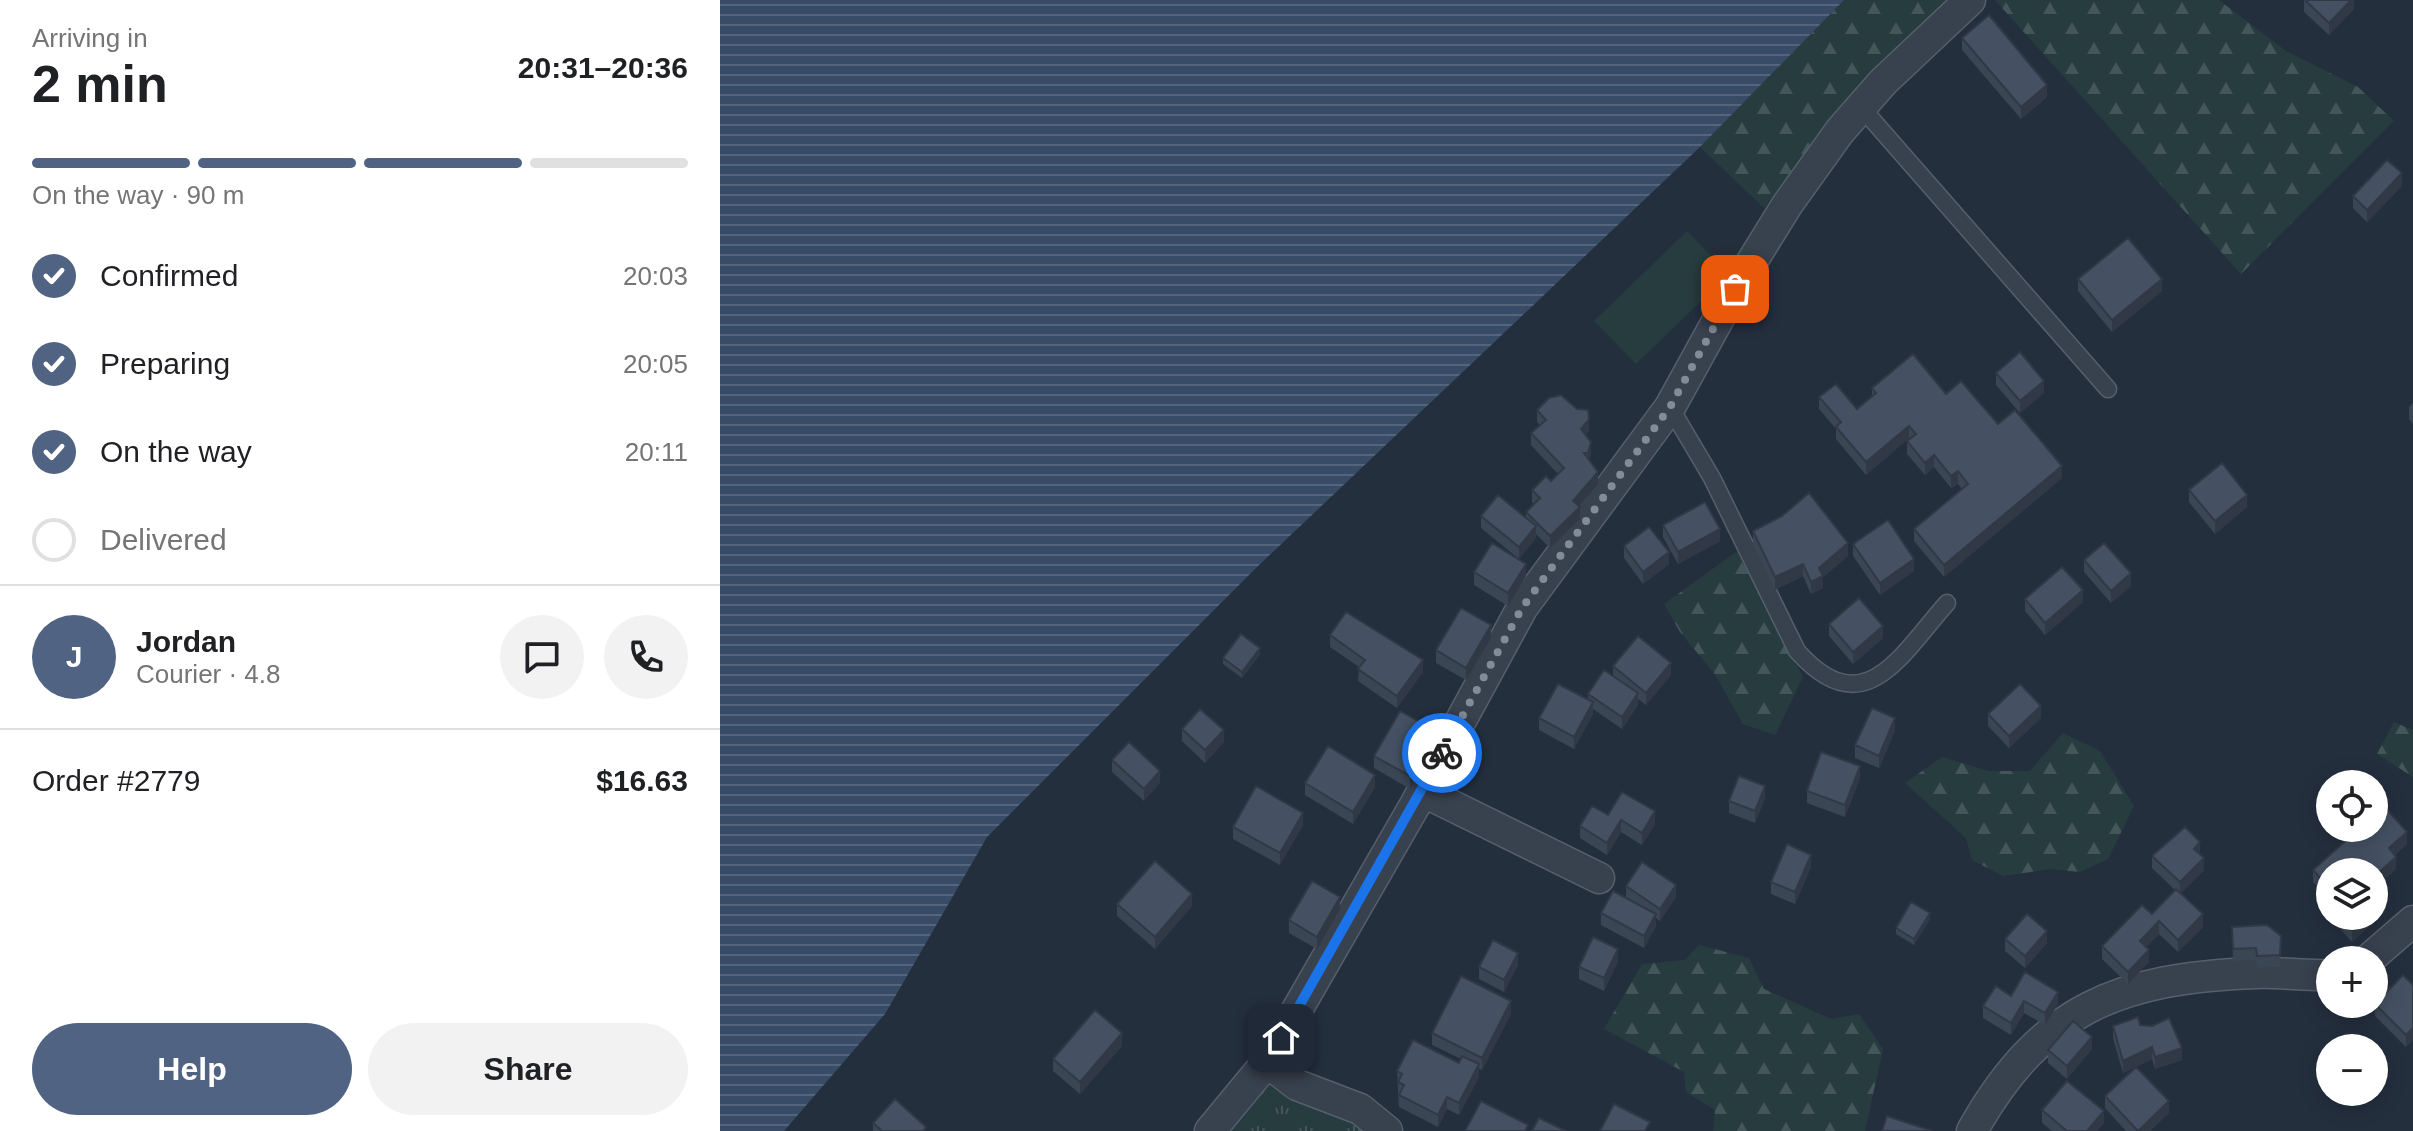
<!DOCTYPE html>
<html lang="en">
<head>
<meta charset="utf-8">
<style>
	:root { --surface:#fff; --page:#f2f2f2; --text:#202124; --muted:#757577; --line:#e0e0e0; --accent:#506383 }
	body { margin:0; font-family:Arial,sans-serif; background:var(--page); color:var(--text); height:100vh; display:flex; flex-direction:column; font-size:30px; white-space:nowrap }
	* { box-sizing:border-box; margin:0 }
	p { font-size:26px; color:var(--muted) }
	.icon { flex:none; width:44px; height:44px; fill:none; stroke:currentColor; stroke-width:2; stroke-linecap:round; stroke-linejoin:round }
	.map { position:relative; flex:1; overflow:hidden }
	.details { display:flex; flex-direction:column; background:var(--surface); width:720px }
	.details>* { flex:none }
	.tools { position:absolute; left:1596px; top:770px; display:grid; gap:16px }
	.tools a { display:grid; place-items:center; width:72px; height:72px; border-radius:50%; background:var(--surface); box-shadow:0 4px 20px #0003; font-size:40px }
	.pin { position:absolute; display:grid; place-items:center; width:68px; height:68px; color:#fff; margin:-34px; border-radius:16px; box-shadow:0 4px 12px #0006 }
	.courier { position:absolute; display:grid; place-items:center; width:80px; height:80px; margin:-40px; border:6px solid #1a73e8; border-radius:50%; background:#fff; color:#222; box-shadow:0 2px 10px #0007 }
	.headline em { font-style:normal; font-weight:800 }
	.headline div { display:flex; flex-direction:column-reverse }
	.headline { display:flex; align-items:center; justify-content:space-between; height:136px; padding:0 32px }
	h1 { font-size:52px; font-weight:800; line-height:60px }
	.bar { display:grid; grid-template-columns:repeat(4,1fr); gap:12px 8px; align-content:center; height:96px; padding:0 32px }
	.bar i { height:10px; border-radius:6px; background:var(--line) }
	.bar .active { background:var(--accent) }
	.bar p { grid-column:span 4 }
	.line { display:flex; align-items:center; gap:20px; padding:0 32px; border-top:2px solid var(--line) }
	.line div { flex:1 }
	.round { display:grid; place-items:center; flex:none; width:84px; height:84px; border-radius:42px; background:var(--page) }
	ol { padding:0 32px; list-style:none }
	li { display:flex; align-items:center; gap:24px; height:88px }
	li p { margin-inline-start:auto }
	li .icon { padding:8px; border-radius:50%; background:var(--accent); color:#fff; stroke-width:4 }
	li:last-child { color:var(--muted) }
	li i { width:44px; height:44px; border:4px solid var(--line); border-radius:50% }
	.action { display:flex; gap:16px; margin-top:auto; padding:16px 32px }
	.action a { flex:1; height:92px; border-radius:48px; background:var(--accent); color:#fff; font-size:32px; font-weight:800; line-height:92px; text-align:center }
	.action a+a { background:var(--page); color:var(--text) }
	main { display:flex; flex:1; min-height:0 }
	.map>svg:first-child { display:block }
	.grass { fill:url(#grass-tufts) }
	.forest { fill:url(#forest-firs) }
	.pitch { fill:#263c3f }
	.water { fill:url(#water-rules) }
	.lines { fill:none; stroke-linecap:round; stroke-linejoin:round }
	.service-casing { stroke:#565f6c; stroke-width:19 }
	.minor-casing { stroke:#565f6c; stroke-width:33 }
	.service { stroke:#38414e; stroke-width:16 }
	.minor { stroke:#38414e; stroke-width:30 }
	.wall { fill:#3b4654; fill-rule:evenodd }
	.shaded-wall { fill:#303945 }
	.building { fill:#455162; stroke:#303945; stroke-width:2 }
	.done { stroke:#828b98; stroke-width:8; stroke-dasharray:0 14.4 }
	.route { stroke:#1a73e8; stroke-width:10 }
</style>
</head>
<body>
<main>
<section class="details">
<div class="headline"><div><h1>2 min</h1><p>Arriving in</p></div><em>20:31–20:36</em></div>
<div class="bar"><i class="active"></i><i class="active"></i><i class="active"></i><i></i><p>On the way · 90 m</p></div>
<ol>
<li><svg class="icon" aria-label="check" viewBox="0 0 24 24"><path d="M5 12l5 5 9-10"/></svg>Confirmed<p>20:03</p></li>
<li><svg class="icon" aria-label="check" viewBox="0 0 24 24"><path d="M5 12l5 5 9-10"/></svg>Preparing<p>20:05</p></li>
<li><svg class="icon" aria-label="check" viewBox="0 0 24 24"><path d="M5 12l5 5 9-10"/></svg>On the way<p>20:11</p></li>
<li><i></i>Delivered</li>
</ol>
<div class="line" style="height:144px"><b class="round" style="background:var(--accent);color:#fff">J</b><div><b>Jordan</b><p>Courier · 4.8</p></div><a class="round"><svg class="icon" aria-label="chat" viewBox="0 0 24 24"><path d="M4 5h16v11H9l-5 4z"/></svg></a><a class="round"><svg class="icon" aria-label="phone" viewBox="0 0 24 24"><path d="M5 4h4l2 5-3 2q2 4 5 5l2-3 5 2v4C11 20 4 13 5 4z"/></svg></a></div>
<div class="line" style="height:104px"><div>Order #2779</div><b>$16.63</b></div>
<div class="action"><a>Help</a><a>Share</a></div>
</section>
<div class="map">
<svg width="1693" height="1131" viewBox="0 0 1693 1131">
	<defs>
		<pattern id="grass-tufts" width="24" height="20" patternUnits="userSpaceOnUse" patternTransform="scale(2)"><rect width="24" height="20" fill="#263c3f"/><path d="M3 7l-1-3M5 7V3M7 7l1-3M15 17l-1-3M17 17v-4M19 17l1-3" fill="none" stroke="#435659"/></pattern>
		<pattern id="forest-firs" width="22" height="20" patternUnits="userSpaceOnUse" patternTransform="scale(2)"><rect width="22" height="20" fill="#263c3f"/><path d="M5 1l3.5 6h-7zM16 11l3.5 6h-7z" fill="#435659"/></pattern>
		<pattern id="water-rules" width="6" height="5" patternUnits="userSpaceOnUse" patternTransform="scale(2)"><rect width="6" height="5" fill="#394c67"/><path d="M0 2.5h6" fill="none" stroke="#53647b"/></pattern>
	</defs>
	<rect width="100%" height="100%" fill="#242f3e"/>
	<!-- grass -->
	<path class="grass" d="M547,1082C578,1105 615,1108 645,1131H506Z"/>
	<!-- forest -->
	<path class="forest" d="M1124,0H1231L1129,98L1044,208L980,147Z
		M1275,0H1499L1566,51L1638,87L1674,121L1521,274Z
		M1019,550L1083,677L1055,735L1023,724L994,673L960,632L944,604Z
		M1674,722L1693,730V777L1657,754Z
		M1343,733L1380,751L1414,806L1388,859L1360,872L1330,869L1283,876L1252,860L1246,838L1185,783L1222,757L1268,771H1310Z
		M979,945L1029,958L1044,989L1111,1019L1139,1014L1163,1049L1145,1131H993L995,1110L966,1092L964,1072L884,1029L922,964L965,960Z"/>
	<!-- pitch -->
	<path class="pitch" d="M967,231L1009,274L916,364L874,321Z"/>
	<!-- water -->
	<path class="water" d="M0,0H1124L980,147L536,568L267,837L165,1014L64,1131H0Z"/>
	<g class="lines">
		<defs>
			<path id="service" d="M1141,107L1388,389
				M950,407L992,478L1077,651C1144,726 1180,656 1227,603"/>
			<path id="minor" d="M702,791L879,878
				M1648,960L1693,921
				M547,1062L577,1085L640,1109L667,1131
				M490,1131L547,1062L695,805L802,608L950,407L1015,289L1067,205L1120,131L1163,82L1250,0
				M1252,1131C1321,1008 1399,978 1536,973C1561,972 1585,976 1610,975"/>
		</defs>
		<!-- service casing -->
		<use href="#service" class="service-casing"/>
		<!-- minor casing -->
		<use href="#minor" class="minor-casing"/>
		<!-- service -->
		<use href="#service" class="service"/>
		<!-- minor -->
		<use href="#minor" class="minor"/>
	</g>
	<!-- wall -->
	<path class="wall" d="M1584,0H1634V9L1609,35L1584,12Z
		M1242,38L1327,97L1301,119L1242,50Z
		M1682,186L1647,222L1633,208V196Z
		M1358,279L1442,291L1392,332L1358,291Z
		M1276,373L1324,393L1300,413L1276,385Z
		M1152,388L1226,394L1278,424L1342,478L1224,577L1194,541V529L1242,489L1238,484L1231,488L1214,467L1205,475L1187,454V441L1190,439L1189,438L1146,475L1116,439V429L1099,409V397L1137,409L1152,397Z
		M1693,403V424L1689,419V407Z
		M817,410L869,431L866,435L871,454L869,460L878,484L859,506L860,519L830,548L816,534V538L799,559L761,528V516L806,518V512L814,504L812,502V490L831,481L838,474L811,445V433L820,425L817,422Z
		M1469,490L1527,507L1495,534L1469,502Z
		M943,525L1000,541L958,564L943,537Z
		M1033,531L1128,556L1103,577V588L1091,594L1083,576L1055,590L1033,543Z
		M1133,544L1194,571L1160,595L1133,556Z
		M904,546L949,564L923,584L904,558Z
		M1364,560L1411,586L1391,603L1364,572Z
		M754,572L806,576L788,606L754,585Z
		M1305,599L1363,602L1325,635L1305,611Z
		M1109,624L1163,638L1133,664L1109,636Z
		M610,635L703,672L677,708L638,681L639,667L610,647Z
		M771,638L746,680L716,663V650Z
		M540,654L522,678L503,664V658Z
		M893,666L951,675L926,705L918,699V705L902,729L873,709V714L854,749L819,730V718L868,700V694L893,676Z
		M1268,714L1321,718L1289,748L1268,726Z
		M462,729L504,742L485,763L462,741Z
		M1175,731L1159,768L1135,758V745Z
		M716,743L690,789L654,768V756Z
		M392,760L440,783L424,801L392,772Z
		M1140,778L1125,817L1087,803V791Z
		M585,783L655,787L633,824L585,795Z
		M1045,798L1035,823L1009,813V801Z
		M888,815L935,824L922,845L901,832L887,855L860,838V826Z
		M583,825L560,865L513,839V827Z
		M1687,844L1675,855L1676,869L1654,889L1665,912L1632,942L1596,902V890L1598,887L1593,882V870ZM1610,872L1654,916H1610Z
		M1480,855L1484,870L1461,893L1483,927L1458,952L1439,934L1426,947L1429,962L1408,984L1382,959V946L1432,914L1455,890L1432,868V856Z
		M1091,867L1075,904L1051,894V882Z
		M906,886L956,897L940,921L936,918V926L924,948L881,925V913L906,898Z
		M397,904L472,906L435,949L397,916Z
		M620,909L597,949L569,933V920Z
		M1210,919L1194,945L1176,934V928Z
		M1512,927L1561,948L1560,967L1537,968L1536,960L1513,961Z
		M1285,939L1327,943L1305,968L1285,951Z
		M898,961L884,991L859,979V967Z
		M798,965L784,992L759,979V967Z
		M1693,985L1686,1047L1655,1016V1004Z
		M1291,996L1338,1004L1325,1025L1304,1013L1291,1035L1263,1018V1006Z
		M791,1014L762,1070L759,1069V1077L739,1115L727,1109L718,1127L679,1107L677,1071L739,1063L741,1059L712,1045V1033Z
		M1420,1025L1462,1060L1435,1069L1432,1059L1416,1067L1449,1113L1430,1131H1406L1385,1108V1096L1414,1068L1403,1073L1393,1038V1026Z
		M402,1046L360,1094L333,1071V1059Z
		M1372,1049L1347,1079L1328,1063V1050Z
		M1322,1110L1384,1123L1377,1131H1332L1322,1123Z
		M153,1123L206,1131H153Z"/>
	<!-- shaded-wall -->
	<path class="shaded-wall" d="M1631,0H1634V9L1609,35V23Z
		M1327,85V97L1301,119V107Z
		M1682,173V186L1647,222V210Z
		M1442,279V291L1392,332V320Z
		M1324,381V393L1300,413V401Z
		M869,419V431L861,441V429Z
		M1189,426V438L1146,475V462Z
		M871,442V454L868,465V453Z
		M1214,455V467L1205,475V463Z
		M1342,466V478L1224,577V565Z
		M1238,471V484L1231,488V476Z
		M878,472V484L853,513V501Z
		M1527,495V507L1495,534V521Z
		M860,507V519L830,548V536Z
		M816,526V538L799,559V547Z
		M1000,529V541L958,564V552Z
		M1128,543V556L1103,577V588L1091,594V582L1099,568Z
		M949,552V564L923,584V572Z
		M1194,559V571L1160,595V583Z
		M806,564V576L788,606V593Z
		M1083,564V576L1055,590V577Z
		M1411,573V586L1391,603V591Z
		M1363,590V602L1325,635V623Z
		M771,625V638L746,680V668Z
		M1163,626V638L1133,664V652Z
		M540,648V654L522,678V672Z
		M703,660V672L677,708V696Z
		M951,663V675L926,705V693Z
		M918,693V705L902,729V717Z
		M873,702V714L854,749V737Z
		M1321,706V718L1289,748V736Z
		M1175,718V731L1159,768V756Z
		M504,730V742L485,763V750Z
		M716,731V743L690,789V776Z
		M1140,766V778L1125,817V805Z
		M440,771V783L424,801V789Z
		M655,775V787L633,824V812Z
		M1045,786V798L1035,823V811Z
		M935,811V824L922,845V833Z
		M583,813V825L560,865V853Z
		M901,820V832L887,855V843Z
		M1687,832V844L1669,860V848Z
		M1480,842V854L1474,849Z
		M1091,855V867L1075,904V892Z
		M1676,857V869L1654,889V877Z
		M1484,858V870L1460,894V882Z
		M956,885V897L940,921V909Z
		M472,894V906L435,949V937Z
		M620,897V909L597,949V937Z
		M1665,900V912L1632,942V930L1647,916H1654V910Z
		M1210,913V919L1194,945V939Z
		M936,914V926L924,948V936Z
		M1483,914V927L1458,952V940Z
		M1439,921V934L1420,953V941Z
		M1327,931V943L1305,968V956Z
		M898,949V961L884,991V978Z
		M1429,950V962L1408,984V972Z
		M798,953V965L784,992V980Z
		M1338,992V1004L1325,1025V1013Z
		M791,1001V1014L762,1070V1058Z
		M1304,1001V1013L1291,1035V1023Z
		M1693,1028V1040L1686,1047V1035Z
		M402,1033V1046L360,1094V1082Z
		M1372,1037V1049L1347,1079V1066Z
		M1432,1047V1059L1403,1073V1061Z
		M1462,1048V1060L1435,1069V1057Z
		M759,1064V1077L739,1115V1103Z
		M727,1097V1109L718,1127V1115Z
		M1449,1101V1113L1430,1131H1418Z
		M1384,1111V1123L1377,1131H1367Z"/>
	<!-- building -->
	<path class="building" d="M1585,0H1631L1609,23Z
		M1269,15L1327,85L1301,107L1242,38Z
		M1667,160L1682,173L1647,210L1633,196Z
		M1408,238L1442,279L1392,320L1358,279Z
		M1300,352L1324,381L1300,401L1276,373Z
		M1193,354L1226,394L1241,381L1278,424L1295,410L1342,466L1224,565L1194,529L1248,484L1238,471L1231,476L1214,455L1205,463L1187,441L1196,434L1189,426L1146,462L1116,427L1121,422L1099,397L1116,384L1137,409L1156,393L1152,388Z
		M841,395L857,409L868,410L869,419L861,429L871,442L868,453H864L878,472L853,501L860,507L830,536L806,512L820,498L812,490L826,476L831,481L844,468L811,433L826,420L817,410L829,398Z
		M1502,463L1527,495L1495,521L1469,490Z
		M1089,493L1128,543L1099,568L1103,576L1091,582L1083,564L1055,577L1033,531L1062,516Z
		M778,495L816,526L799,547L761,516Z
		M985,502L1000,529L958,552L943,525Z
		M1168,520L1194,559L1160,583L1133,544Z
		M929,527L949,552L923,572L904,546Z
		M772,543L806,564L788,593L754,572Z
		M1384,543L1411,573L1391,591L1364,560Z
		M1342,567L1363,590L1325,623L1305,599Z
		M1139,598L1163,626L1133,652L1109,624Z
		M741,608L771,625L746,668L716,650Z
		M626,612L703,660L677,696L638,669L645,660L610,635Z
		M521,634L540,648L522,672L503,658Z
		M918,636L951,663L926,693L893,666Z
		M884,670L918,693L902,717L868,694Z
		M838,684L873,702L854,737L819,718Z
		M1300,684L1321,706L1289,736L1268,714Z
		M1152,708L1175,718L1159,756L1135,745Z
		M480,709L504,730L485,750L462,729Z
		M680,711L716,731L690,776L654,756Z
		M409,742L440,771L424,789L392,760Z
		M608,746L655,775L633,812L585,783Z
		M1101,752L1140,766L1125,805L1087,791Z
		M1019,776L1045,786L1035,811L1009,801Z
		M536,786L583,813L560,853L513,827Z
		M902,792L935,811L922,833L901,820L887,843L860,826L872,806L888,815Z
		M1664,806L1687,832L1669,848L1676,857L1654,877V872H1610V905L1596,890L1604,882L1593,870L1640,828H1654V815Z
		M1465,827L1480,842L1474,849L1484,858L1460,882L1432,856Z
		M1067,844L1091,855L1075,892L1051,882Z
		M435,861L472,894L435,937L397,904Z
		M922,862L956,885L940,909L906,886Z
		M592,881L620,897L597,937L569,920Z
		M1654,888L1665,900L1654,910Z
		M1456,889L1483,914L1458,940L1439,921L1420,941L1429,950L1408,972L1382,946L1422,905L1432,914Z
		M893,891L936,914L924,936L881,913Z
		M1191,902L1210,913L1194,939L1176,928Z
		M1307,914L1327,931L1305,956L1285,939Z
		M1620,916H1647L1632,930Z
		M1547,925L1561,936L1560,955L1537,956L1536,948L1513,949L1512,927Z
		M873,937L898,949L884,978L859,967Z
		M773,940L798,953L784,980L759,967Z
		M1305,972L1338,992L1325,1013L1304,1001L1291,1023L1263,1006L1276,986L1291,996Z
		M1683,975L1693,985V1028L1686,1035L1655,1004Z
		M741,976L791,1001L762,1058L712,1033Z
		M375,1010L402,1033L360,1082L333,1059Z
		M1418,1017L1420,1025L1432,1026L1449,1018L1462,1048L1435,1057L1432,1047L1403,1061L1393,1026Z
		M1353,1021L1372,1037L1347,1066L1328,1050Z
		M693,1040L739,1063L742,1056L759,1064L739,1103L727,1097L718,1115L679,1095L684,1085L678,1082L682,1074L677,1071Z
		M1416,1067L1449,1101L1418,1131L1385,1096Z
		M1347,1081L1384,1111L1367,1131H1347L1322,1110Z
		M175,1099L206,1127L203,1131H162L153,1123Z
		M761,1101L808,1125L805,1131H745Z
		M894,1104L930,1122L925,1131H880Z
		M1167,1116L1212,1131H1162Z
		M819,1118L846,1131H812Z"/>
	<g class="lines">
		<!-- done -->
		<path class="done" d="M722,753L802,608L950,407L1015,289"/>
		<!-- route -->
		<path class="route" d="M561,1038L722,753"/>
	</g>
</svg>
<div class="tools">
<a><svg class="icon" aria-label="locate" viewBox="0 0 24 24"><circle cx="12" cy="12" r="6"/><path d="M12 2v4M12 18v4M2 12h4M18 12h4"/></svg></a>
<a><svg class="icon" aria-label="layers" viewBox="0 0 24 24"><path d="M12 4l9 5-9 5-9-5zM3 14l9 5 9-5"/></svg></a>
<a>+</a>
<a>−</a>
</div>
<div class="pin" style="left:1015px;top:289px;background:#ea580c"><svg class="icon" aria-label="bag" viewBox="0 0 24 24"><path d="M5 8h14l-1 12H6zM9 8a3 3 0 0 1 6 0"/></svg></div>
<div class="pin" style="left:561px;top:1038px;background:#1f2937"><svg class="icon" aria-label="home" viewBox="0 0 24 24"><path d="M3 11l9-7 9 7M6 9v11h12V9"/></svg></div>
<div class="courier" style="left:722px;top:753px"><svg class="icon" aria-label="bike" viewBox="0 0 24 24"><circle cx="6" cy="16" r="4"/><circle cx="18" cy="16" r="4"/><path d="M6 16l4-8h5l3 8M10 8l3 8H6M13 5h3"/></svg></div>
</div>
</main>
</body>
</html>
